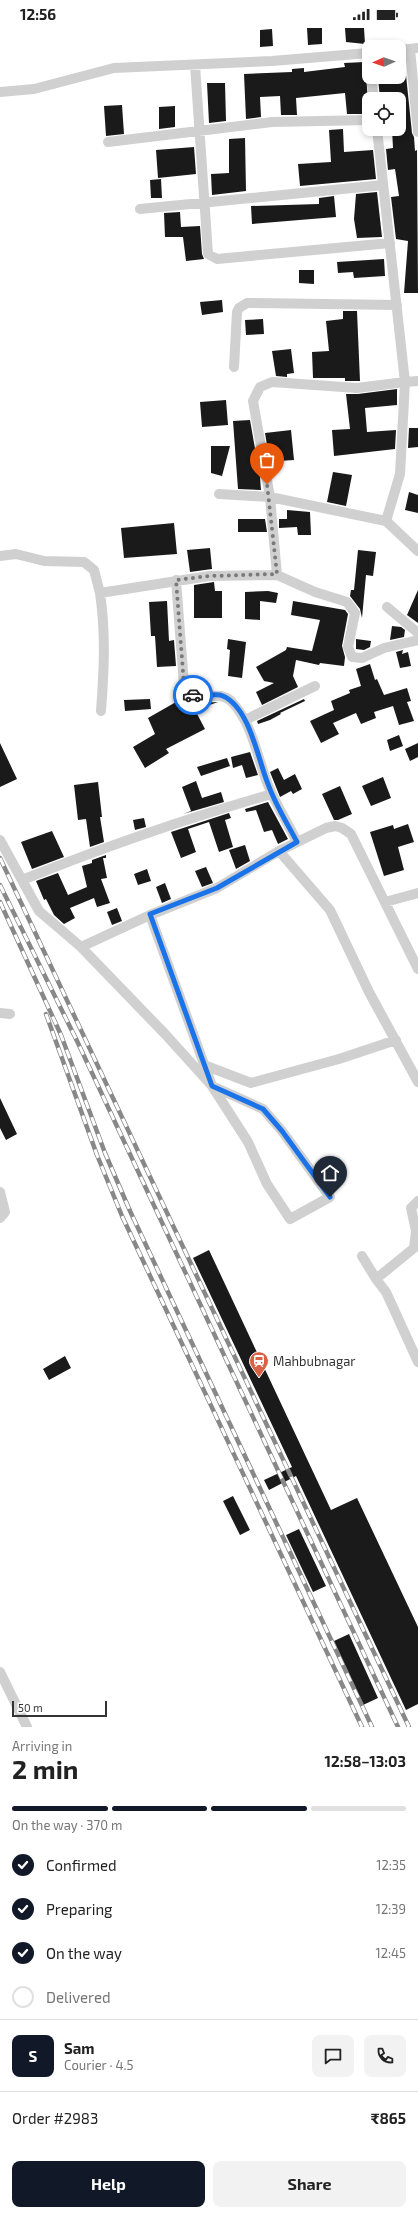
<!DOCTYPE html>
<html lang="en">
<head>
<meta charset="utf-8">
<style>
	:root { --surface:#fff; --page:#f2f2f2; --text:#222; --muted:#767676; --line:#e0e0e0; --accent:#111827 }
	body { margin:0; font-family:"Exo 2",sans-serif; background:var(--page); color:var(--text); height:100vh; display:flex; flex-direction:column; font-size:15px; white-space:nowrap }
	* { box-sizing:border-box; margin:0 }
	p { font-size:13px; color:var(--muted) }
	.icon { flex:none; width:22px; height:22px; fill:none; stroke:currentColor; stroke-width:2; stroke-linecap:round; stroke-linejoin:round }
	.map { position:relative; height:1699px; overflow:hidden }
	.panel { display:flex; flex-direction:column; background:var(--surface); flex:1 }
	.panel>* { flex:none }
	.needle { width:26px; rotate:268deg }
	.controls { position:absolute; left:362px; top:12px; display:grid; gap:8px }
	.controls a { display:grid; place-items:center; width:44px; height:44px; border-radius:8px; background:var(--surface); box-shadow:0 2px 6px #0003; font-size:20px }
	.scale { position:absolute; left:12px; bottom:10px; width:95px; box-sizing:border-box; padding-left:4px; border:2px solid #333; border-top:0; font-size:11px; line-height:14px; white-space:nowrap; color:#333; -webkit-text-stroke:3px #fff; paint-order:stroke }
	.pin { position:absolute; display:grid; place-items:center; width:34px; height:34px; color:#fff; margin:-41px -17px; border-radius:50% 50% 50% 0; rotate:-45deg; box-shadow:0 0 4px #0007 }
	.pin .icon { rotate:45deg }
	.courier { position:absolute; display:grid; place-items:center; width:40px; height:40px; margin:-20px; border:3px solid #1a73e8; border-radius:50%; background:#fff; color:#222; box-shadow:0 1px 5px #0007 }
	.summary em { font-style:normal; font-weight:700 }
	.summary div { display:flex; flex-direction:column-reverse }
	.summary { display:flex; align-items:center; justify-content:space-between; height:68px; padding:0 12px }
	h1 { font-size:26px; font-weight:700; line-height:30px }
	.bar { display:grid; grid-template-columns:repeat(4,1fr); gap:6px 4px; align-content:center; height:48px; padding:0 12px }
	.bar i { height:5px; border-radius:3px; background:var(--line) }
	.bar .current { background:var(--accent) }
	.bar p { grid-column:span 4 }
	.line { display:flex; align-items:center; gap:10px; padding:0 12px; border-top:1px solid var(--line) }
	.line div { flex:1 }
	.round { display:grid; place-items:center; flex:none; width:42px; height:42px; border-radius:8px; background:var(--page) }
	ol { padding:0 12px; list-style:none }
	li { display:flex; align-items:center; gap:12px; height:44px }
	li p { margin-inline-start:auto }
	li .icon { padding:4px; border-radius:50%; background:var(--accent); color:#fff; stroke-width:4 }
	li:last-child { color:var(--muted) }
	li i { width:22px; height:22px; border:2px solid var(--line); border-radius:50% }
	.button { display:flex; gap:8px; margin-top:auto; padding:8px 12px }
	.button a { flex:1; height:46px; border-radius:8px; background:var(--accent); color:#fff; font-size:16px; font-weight:700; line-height:46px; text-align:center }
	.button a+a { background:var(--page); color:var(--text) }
	.status { display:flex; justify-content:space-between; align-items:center; height:28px; padding:0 20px; background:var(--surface); direction:ltr }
	.status svg { height:11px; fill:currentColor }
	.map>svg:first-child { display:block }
	.building { fill:#1a1a1a }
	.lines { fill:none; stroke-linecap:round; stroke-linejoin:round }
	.street { stroke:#d0d0d0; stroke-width:10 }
	.rail-casing { stroke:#888; stroke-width:4.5 }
	.rail { stroke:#fff; stroke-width:3; stroke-dasharray:9; stroke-linecap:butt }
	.done { stroke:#7a7a7a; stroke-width:4; stroke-dasharray:0 7.2 }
	.route { stroke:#1a73e8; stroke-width:5 }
	.labels { text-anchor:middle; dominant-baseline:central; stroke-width:4; stroke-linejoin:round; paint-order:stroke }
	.poi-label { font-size:13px; fill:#333; stroke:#fff; text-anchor:start }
</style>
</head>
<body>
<div class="status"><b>12:56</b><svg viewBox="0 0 49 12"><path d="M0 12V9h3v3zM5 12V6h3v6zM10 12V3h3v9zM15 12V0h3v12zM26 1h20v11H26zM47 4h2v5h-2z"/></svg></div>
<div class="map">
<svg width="418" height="1699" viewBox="0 0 418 1699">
	<rect width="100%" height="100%" fill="#fff"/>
	<!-- building -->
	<path class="building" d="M307,0H322V16L308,17Z
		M345,0H364L365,16L346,14Z
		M272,1L273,18L260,19V2Z
		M399,28H404L412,105L414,109L415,123L417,122L418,265H404L408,213L396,211L391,169L399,168L395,141L388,142L386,121L393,120L392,101H399V71H380L378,49H399Z
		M365,34L369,86H347L345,65L296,70L297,87H281L280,68L260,69L261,89L246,91L244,46L292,44V41L304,40V44L345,39L344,35Z
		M207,55H225L226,93L209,95Z
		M122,77L124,106L106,108L104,78Z
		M175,78V99L159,101V79Z
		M343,101L344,124L373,122L376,151L300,158L298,136L331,134L329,102Z
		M245,110L246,163L212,167L211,146L229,145V111Z
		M194,119L196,146L158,150L156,122Z
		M161,151L162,170H151L150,152Z
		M377,164L382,209L357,210L354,191L356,166Z
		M334,168L336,189L252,196L251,178L319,176V170Z
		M180,184L181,199L200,198L202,226L204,231L186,233L183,209H165L164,185Z
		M384,231L385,248L354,250L353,244L338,245L337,234Z
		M299,242H314V256L299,255Z
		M222,272L223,284L202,287L200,274Z
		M343,283H357L360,353H345V350H313L312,324L329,323L326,293L343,291Z
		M263,291L264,306L246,307L245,292Z
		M291,321L294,345L287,346V349L276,348L272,323Z
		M397,361V377L365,380L367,404L396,402L395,421L334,428L332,402L350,401L346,366H358Z
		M226,372L228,397L202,399L200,374Z
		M250,392L260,449L261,462L238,461L233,393Z
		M409,400H418V419L408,420Z
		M291,402L294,432L279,433L278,422L268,423L265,405Z
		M211,418H230L222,448L211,445Z
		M333,444L352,447L346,478L327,474Z
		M409,464L418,467V485L405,482Z
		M287,482L310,484L311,507H298L297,499L279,500V491H287Z
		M238,491H265L267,504H238Z
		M174,495L177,526L124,530L121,500Z
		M210,520L212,541L190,544L187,522Z
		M358,522L376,524L373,548L366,547L362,590L360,581L350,568L351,562H354Z
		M214,554L215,563H222V590H194V557Z
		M418,562V595L407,587Z
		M268,563L278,565L276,575L260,573V592L245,591V564Z
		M167,573L169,613L174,612L176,638L157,639L155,608H151L149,574Z
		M293,573L345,582L348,586L342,618L345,629L344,638L320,635L319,637L296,632L293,648L298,659L262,677L256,664L274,655L264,653L256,639L286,622L287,619L312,623L320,592L291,587Z
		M392,598L401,599L405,602L404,609L390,612Z
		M228,611L246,614L242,650L228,648L230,622L227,621Z
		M356,611L371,613L370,619L364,622L356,621Z
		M403,622L402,626L408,624L411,638L400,640L396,624Z
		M370,636L375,652L377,651L384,667L407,660L411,673L407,674L414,693L399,697L393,678L374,684L376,690L361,696L356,685L333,695L339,706L321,715L310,693L334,682L331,673L350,665L349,662L361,658L356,641Z
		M183,670L185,672L189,671L200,675L218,674L195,682L205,701L166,721L169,725L145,740L133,719L155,706L148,690Z
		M150,671L151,681L125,683L124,672Z
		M304,671L305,673L280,685L281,686L270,692L258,696L257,693Z
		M399,707L403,718L390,723L387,712Z
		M0,715L17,751L0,759Z
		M418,715V729L410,733L405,721Z
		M250,724L258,747L246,750L242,737L233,740L231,729Z
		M227,730L230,738L201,748L197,739Z
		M278,740L284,752L295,746L302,761L293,766L291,763L280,769L270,744Z
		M383,749L391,770L371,778L362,758Z
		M196,753L202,770L221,764L224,774L183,786L191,783L182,759Z
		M98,754L102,789H100L104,814L90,819L86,791L78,792L74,757Z
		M340,758L352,786L338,792H334L322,766Z
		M268,774L288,811L278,816L272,802L264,804L256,782L246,784L245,781Z
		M229,785L231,790L225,792L233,819L219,824L209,794L188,801L196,824L181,830L171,804Z
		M144,790L146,799L135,802L133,792Z
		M408,796L414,814L398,819L404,842L384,848L370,804L393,797L394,801Z
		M52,803L64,829L32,841L21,814Z
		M245,817L250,833L236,841L229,822Z
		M106,827V830H103L107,850L101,851L110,875L97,879L94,870L70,880L75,890L64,896L54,887L46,871L44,872L36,853L58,845L68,867L87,859L82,838L92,835V832Z
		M206,839L213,855L202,859L195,843Z
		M147,841L151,853L138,857L134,846Z
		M165,855L171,871L162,875L156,859Z
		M117,880L122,893L112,897L107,884Z
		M0,1070L17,1106L6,1112L0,1100Z
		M209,1222L331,1482L357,1470L418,1599V1676L406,1682L296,1448L269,1462L264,1452L292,1439L193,1230Z
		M65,1328L71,1340L49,1352L43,1341Z
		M233,1468L250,1502L240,1507L223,1473Z
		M299,1501L326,1558L313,1564L286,1507Z
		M349,1606L378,1670L363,1677L334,1613Z"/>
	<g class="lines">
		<!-- street -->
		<path class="street" d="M410,21L418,104
			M399,22L418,20
			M195,37L208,226L217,231L390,215
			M371,49L374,71
			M0,64L34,61L114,40L272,33L369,25
			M377,101L405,354L357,360L272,354L260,359L253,373L270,469L386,493L418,523
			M108,114L272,94L369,92
			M140,181L383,157
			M234,339L237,284L239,280L247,275L397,277
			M219,466L270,469L277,547L315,564L347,574L355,585L348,619L352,629L362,630L384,620L418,612
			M386,493L400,446L405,354L418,353
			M0,528L16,526L44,533L84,534L94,542L100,565L209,548L277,547
			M176,552L184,657C198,680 216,658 232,674C253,697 257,729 268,757C276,777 288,795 297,814
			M100,565C106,606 104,643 101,683
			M387,579L418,605
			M245,692L315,658
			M0,812L39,883L81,919L150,887L217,860L279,823L326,800L335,798L342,800L351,806L418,941
			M279,823L330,882L369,964L418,1054
			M22,852C104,819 187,790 272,766
			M385,874L418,865
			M81,919L166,1007L212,1058L263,1081L282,1103L330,1169L290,1191L267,1156L248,1114L212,1058L150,887
			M0,985L10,986
			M204,1037L251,1055L339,1031L396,1012
			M0,1164L5,1184L0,1190
			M418,1173L411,1180L416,1203L414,1220L376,1251L386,1264L418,1334
			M362,1228L376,1251
			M0,1644L27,1699"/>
		<defs>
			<path id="rail" d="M0,830L409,1699
				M0,857L78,1015L398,1699
				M0,874L61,1007L105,1125L130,1183L372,1699
				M46,986L97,1127L122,1188L362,1699"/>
		</defs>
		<!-- rail casing -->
		<use href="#rail" class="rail-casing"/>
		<!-- rail -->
		<use href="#rail" class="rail"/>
	</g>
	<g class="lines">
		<!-- done -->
		<path class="done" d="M193,667L189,666L184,657L176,552L209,548L277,546L267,456"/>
		<!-- route -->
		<path class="route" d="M193,667C202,671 214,664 223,668C250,680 258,732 268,756C275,776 287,795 297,814L217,860L150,886L212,1058L263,1081L282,1103L330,1169"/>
	</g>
	<!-- icons -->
	<defs>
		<symbol id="station-pin" viewBox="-11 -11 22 30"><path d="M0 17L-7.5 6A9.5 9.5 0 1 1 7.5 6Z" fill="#d96146" stroke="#fff"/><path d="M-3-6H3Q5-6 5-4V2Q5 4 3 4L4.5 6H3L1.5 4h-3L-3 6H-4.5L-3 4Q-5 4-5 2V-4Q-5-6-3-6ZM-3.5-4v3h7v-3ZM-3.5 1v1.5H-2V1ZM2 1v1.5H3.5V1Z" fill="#fff"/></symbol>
	</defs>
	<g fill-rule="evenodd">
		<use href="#station-pin" x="248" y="1322" width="22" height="30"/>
	</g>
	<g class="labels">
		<!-- poi labels -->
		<g class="poi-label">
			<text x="273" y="1333">Mahbubnagar</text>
		</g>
	</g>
</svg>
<div class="controls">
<a><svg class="needle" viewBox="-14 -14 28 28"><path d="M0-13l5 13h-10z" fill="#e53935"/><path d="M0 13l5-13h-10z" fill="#767676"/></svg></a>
<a><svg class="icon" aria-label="locate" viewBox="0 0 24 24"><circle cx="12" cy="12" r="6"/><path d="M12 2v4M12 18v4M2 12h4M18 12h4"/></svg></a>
</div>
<div class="scale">50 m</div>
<div class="pin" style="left:267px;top:456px;background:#ea580c"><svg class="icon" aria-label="bag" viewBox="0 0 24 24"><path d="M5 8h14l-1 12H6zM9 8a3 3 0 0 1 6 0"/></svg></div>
<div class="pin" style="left:330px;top:1169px;background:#1f2937"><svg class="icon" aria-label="home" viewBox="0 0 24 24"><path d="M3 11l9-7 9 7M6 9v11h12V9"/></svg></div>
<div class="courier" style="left:193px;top:667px"><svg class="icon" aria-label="car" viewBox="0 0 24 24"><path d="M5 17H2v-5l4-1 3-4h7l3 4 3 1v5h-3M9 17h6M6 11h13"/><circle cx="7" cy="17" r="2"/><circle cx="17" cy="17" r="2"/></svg></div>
</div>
<section class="panel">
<div class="summary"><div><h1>2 min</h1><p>Arriving in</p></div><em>12:58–13:03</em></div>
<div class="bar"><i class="current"></i><i class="current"></i><i class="current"></i><i></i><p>On the way · 370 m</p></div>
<ol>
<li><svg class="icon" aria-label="check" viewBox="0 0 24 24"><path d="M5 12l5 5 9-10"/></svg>Confirmed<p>12:35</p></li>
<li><svg class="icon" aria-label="check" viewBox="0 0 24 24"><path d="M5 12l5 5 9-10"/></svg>Preparing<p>12:39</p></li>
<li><svg class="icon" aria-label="check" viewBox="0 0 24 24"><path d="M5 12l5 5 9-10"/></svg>On the way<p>12:45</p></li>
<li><i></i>Delivered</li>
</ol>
<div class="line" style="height:72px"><b class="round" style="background:var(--accent);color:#fff">S</b><div><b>Sam</b><p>Courier · 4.5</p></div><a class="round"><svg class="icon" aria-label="chat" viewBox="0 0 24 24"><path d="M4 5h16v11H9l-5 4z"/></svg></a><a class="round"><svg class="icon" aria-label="phone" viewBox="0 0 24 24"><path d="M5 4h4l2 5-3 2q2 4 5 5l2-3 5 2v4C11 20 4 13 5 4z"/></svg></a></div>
<div class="line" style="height:52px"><div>Order #2983</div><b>₹865</b></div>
<div class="button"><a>Help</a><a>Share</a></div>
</section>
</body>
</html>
